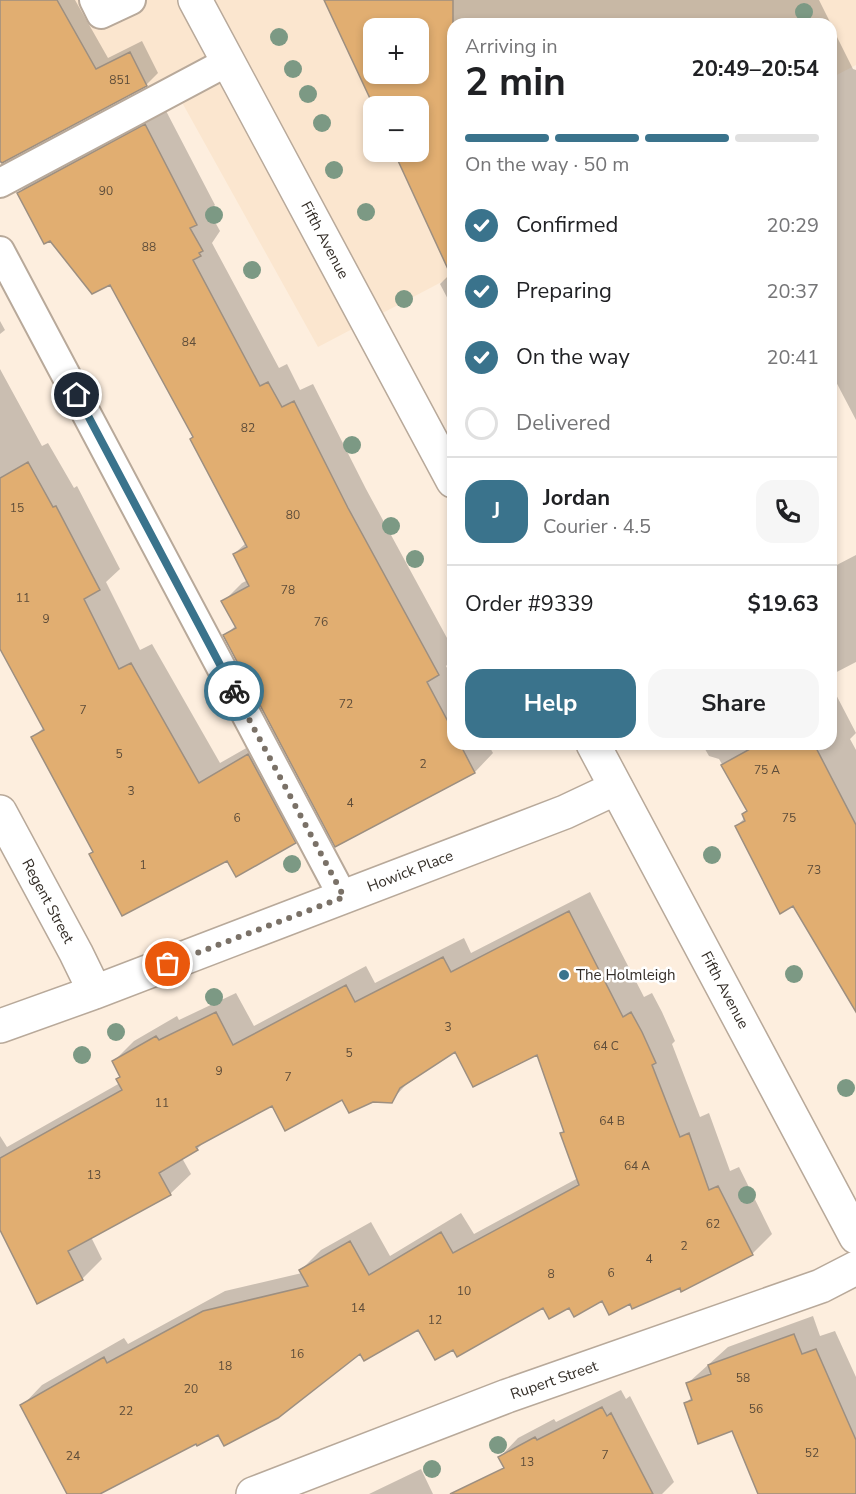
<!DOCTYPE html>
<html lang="en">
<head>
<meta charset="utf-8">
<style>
	:root { --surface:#fff; --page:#f6f6f6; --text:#202124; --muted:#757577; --line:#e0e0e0; --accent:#3a738c }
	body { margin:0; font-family:"Nunito Sans",sans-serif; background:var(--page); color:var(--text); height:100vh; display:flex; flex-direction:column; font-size:22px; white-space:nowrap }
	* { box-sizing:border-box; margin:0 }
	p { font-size:20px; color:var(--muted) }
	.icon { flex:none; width:33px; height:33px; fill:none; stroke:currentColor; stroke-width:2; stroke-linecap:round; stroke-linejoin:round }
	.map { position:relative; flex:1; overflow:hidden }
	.drawer { position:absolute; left:447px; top:18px; width:390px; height:732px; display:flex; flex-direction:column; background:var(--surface); border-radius:18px; box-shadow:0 3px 9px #0003 }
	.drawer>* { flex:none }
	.buttons { position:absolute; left:363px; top:18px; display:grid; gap:12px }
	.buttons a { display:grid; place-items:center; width:66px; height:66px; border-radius:12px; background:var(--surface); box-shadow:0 3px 9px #0003; font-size:30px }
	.pin { position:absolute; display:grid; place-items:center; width:51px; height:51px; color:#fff; margin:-26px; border:3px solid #fff; border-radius:50%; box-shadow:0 2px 6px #0007 }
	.courier { position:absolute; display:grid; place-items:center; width:60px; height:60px; margin:-30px; border:4px solid #3a738c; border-radius:50%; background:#fff; color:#222; box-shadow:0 2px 8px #0007 }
	.summary em { font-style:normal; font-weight:700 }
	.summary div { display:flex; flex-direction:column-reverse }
	.summary { display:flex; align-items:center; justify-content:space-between; height:102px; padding:0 18px }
	h1 { font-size:39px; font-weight:700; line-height:45px }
	.bar { display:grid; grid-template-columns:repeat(4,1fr); gap:9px 6px; align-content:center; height:72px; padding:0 18px }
	.bar i { height:8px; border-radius:4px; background:var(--line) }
	.bar .on { background:var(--accent) }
	.bar p { grid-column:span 4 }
	.line { display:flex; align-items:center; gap:15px; padding:0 18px; border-top:2px solid var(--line) }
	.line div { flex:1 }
	.round { display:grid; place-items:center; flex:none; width:63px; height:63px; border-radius:18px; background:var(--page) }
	ol { padding:0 18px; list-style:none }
	li { display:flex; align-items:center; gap:18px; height:66px }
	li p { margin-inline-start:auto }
	li .icon { padding:6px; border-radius:50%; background:var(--accent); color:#fff; stroke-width:4 }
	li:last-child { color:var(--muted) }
	li i { width:33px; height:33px; border:3px solid var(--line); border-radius:50% }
	.primary-button { display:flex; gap:12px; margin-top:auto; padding:12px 18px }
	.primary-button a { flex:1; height:69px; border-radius:18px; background:var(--accent); color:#fff; font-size:24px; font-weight:700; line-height:69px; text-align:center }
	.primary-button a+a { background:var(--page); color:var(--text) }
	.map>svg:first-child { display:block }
	.built { fill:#fbe6cf; fill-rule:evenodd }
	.shadow { fill:#0003; fill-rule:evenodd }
	.building { fill:#e1ae71; stroke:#9d8f80; stroke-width:1.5; fill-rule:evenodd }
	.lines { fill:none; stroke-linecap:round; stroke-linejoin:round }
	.lane-casing { stroke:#b8a99a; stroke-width:32 }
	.street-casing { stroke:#b8a99a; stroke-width:36 }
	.secondary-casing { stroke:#b8a99a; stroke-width:36 }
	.lane { stroke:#fff; stroke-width:28 }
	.street { stroke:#fff; stroke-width:33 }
	.secondary { stroke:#fff; stroke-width:33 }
	.tree { fill:#7c9984 }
	.done { stroke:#7a7167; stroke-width:6; stroke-dasharray:0 10.8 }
	.route { stroke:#3a738c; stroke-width:8 }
	.poi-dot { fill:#3a738c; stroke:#fff; stroke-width:2 }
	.labels { text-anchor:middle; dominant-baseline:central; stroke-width:5; stroke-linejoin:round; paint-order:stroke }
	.number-label { font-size:12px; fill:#5e4d3a }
	.street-label { font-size:15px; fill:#332d27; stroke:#fff }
	.poi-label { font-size:15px; fill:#332d27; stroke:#fff; text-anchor:start }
</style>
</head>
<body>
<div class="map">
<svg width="856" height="1494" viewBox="0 0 856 1494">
	<rect width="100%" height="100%" fill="#fdeede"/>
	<!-- built -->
	<path class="built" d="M0,0H856V65L831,78V24H453V276L318,347L174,88L0,186ZM374,28H418V74H374ZM374,106H418V152H374Z"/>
	<!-- shadow -->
	<path class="shadow" d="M0,0H75L108,58L142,41L158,73L146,85L0,163Z
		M326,0H819L831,24H453V309L440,284L451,273L396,152H418V106H375ZM374,28H418V74H374Z
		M831,25L853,69L856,70V420L834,378L836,375L831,367Z
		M164,107L215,205L209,211L220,231L212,243L279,368L287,364L300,390L313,384L366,489L453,649V659L446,666L453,679V744H488L493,753L475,772L336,845L225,636L236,625L223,602L242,583L248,580L234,554L246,543L195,437L111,283L19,193L37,174Z
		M0,321L5,330L0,334Z
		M0,369L42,446L48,443L74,488L77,486L120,569L106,582L140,650L152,644L220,763L269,735L315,821L295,842L228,859L91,854L94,851L33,738L44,727L0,646Z
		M856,555V662L831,675V568Z
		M831,685L856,733L850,739L856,750V1012L794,904L736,826L745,818L743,815L748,810L719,759L709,756L702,744H831Z
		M590,892L644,997L652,993L662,1012L675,1041L672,1044L700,1117L709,1113L730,1171L739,1167L772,1234L752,1254L680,1286L631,1302L603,1299L570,1306H543L453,1347L418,1328L360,1351L219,1433L197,1442L97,1494H69L22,1406L42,1385L124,1338L128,1344L225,1291L302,1273L301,1270L321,1250L371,1222L390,1256L461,1213L474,1234L578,1178L562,1134L565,1131L538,1053L456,1049L413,1077L391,1101L343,1098L273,1104L206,1140L197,1149L182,1158L191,1174L170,1194L91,1237L102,1259L82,1279L0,1227V1136L7,1147L120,1083L121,1076L113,1062L134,1041L177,1016L179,1020L236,993L254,1026L366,966L375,983L464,938L471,953Z
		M813,1316L820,1336L835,1331L856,1377V1494H759L733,1429L685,1404L692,1397L688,1383L728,1347Z
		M621,1390L626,1399L630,1396L674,1482L662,1494H516L500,1457L518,1438L554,1419L556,1422Z
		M421,1469L433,1494H369Z"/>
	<!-- building -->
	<path class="building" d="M0,0H57L96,69L130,52L147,86L2,163L0,161Z
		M324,0H453V280L394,152H418V106L374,107ZM374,28H418V74H374Z
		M145,124L197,225L190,228L203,251L199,253L201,256L193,260L260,386L268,382L282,407L294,401L348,508L439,675L427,682L453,731V744H460L475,773L335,847L223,635L236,628L221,601L249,586L233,554L247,547L190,439L193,437L110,285L92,294L50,241L44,244L17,193Z
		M28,462L53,507L56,506L100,590L84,599L119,669L131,663L199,783L248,754L296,843L236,877L227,861L122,916L89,854L93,852L31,737L44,730L0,649V478Z
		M759,744H814L856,825V1012L793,906L780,914L735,826L745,821L742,814L747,811L721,765Z
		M569,911L623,1017L631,1012L642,1032L656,1063L652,1065L680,1137L689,1133L709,1190L718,1186L753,1255L681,1292L680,1288L632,1309L630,1304L609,1315L602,1301L574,1317L569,1308L549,1319L543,1308L457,1357L453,1350L435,1360L418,1330L364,1361L360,1354L278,1418L224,1446L218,1435L197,1446L196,1444L100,1494H67L20,1405L104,1357L107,1363L203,1311L308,1286L299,1270L350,1241L369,1275L441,1232L453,1253L579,1185L560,1133L564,1132L537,1055L473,1087L455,1052L400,1088L392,1103L373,1102L349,1113L342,1100L285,1131L272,1106L196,1147L198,1150L159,1173L171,1195L68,1251L83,1280L37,1304L0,1230V1158L122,1090L116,1079L120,1077L112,1061L156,1036L159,1040L216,1012L233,1045L346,985L355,1002L443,957L451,972Z
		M794,1334L802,1354L816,1349L856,1440V1494H758L732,1431L698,1444L684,1403L692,1400L686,1383L711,1374L708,1365Z
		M602,1407L607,1416L611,1413L653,1494H450L504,1468L498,1457L535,1437L537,1440Z"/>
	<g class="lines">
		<defs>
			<path id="lane" d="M94,0L101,14L131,0
				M0,183L229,61
				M0,251L343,897"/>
			<path id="street" d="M0,812L76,953L95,992
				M0,1026L95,992L565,812L616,788
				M253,1494L507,1396L821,1286L856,1268"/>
			<path id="secondary" d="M195,0L453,481
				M593,744L856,1237"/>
		</defs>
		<!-- lane casing -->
		<use href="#lane" class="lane-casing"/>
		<!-- street casing -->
		<use href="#street" class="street-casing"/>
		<!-- secondary casing -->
		<use href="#secondary" class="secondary-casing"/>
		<!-- lane -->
		<use href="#lane" class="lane"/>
		<!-- street -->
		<use href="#street" class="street"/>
		<!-- secondary -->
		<use href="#secondary" class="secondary"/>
	</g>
	<!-- trees -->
	<g class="tree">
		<circle cx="804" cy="12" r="9"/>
		<circle cx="279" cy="37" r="9"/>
		<circle cx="293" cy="69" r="9"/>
		<circle cx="308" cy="94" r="9"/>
		<circle cx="322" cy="123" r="9"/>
		<circle cx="334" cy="170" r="9"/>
		<circle cx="366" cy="212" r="9"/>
		<circle cx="214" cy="215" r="9"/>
		<circle cx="252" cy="270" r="9"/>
		<circle cx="404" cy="299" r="9"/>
		<circle cx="352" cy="445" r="9"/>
		<circle cx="391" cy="526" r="9"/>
		<circle cx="415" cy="559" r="9"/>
		<circle cx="712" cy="855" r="9"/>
		<circle cx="292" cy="864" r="9"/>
		<circle cx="794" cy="974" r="9"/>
		<circle cx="214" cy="997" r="9"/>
		<circle cx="116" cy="1032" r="9"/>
		<circle cx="82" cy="1055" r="9"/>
		<circle cx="846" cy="1088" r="9"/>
		<circle cx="747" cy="1195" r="9"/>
		<circle cx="498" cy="1445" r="9"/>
		<circle cx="432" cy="1469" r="9"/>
	</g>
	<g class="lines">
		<!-- done -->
		<path class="done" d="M168,964L344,897L234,691"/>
		<!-- route -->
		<path class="route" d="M77,395L234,691"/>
	</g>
	<!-- markers -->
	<circle class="poi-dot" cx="564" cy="975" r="6"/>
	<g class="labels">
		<!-- number labels -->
		<g class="number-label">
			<text x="120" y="80">851</text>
			<text x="106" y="191">90</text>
			<text x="149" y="247">88</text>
			<text x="189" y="342">84</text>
			<text x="248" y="428">82</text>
			<text x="17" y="508">15</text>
			<text x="293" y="515">80</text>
			<text x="288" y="590">78</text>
			<text x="23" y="598">11</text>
			<text x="46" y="619">9</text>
			<text x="321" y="622">76</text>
			<text x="346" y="704">72</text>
			<text x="83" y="710">7</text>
			<text x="119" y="754">5</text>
			<text x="423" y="764">2</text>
			<text x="767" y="770">75 A</text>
			<text x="131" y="791">3</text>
			<text x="350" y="803">4</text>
			<text x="237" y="818">6</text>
			<text x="789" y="818">75</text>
			<text x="143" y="865">1</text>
			<text x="814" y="870">73</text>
			<text x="448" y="1027">3</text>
			<text x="606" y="1046">64 C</text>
			<text x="349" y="1053">5</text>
			<text x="219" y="1071">9</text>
			<text x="288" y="1077">7</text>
			<text x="162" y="1103">11</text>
			<text x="612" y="1121">64 B</text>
			<text x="637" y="1166">64 A</text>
			<text x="94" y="1175">13</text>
			<text x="713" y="1224">62</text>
			<text x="684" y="1246">2</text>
			<text x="649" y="1259">4</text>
			<text x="611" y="1273">6</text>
			<text x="551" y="1274">8</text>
			<text x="464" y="1291">10</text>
			<text x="358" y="1308">14</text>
			<text x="435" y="1320">12</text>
			<text x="297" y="1354">16</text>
			<text x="225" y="1366">18</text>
			<text x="743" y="1378">58</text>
			<text x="191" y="1389">20</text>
			<text x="756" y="1409">56</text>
			<text x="126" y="1411">22</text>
			<text x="812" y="1453">52</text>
			<text x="605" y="1455">7</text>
			<text x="73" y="1456">24</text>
			<text x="527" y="1462">13</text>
		</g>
		<!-- street labels -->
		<g class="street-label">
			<text transform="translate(325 240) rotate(62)">Fifth Avenue</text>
			<text transform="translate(410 871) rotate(-21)">Howick Place</text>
			<text transform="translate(48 901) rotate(62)">Regent Street</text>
			<text transform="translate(725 990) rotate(62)">Fifth Avenue</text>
			<text transform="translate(554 1380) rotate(-19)">Rupert Street</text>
		</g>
		<!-- poi labels -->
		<g class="poi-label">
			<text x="576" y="975">The Holmleigh</text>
		</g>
	</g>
</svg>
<div class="buttons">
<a>+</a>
<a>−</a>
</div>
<div class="pin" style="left:168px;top:964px;background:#ea580c"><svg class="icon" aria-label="bag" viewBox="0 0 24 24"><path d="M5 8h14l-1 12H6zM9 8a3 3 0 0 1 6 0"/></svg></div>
<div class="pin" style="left:77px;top:395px;background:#1f2937"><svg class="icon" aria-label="home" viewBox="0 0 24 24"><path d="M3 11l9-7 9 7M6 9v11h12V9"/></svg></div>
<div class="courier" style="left:234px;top:691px"><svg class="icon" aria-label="bike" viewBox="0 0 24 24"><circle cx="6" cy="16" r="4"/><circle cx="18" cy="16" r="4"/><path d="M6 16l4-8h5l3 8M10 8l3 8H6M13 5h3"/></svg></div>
<section class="drawer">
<div class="summary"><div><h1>2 min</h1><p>Arriving in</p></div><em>20:49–20:54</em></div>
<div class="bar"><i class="on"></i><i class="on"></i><i class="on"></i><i></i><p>On the way · 50 m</p></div>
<ol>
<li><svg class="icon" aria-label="check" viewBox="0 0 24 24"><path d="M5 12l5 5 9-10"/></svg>Confirmed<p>20:29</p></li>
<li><svg class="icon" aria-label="check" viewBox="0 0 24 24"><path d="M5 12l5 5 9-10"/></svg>Preparing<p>20:37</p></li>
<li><svg class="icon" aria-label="check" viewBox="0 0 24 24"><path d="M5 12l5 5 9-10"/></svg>On the way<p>20:41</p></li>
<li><i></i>Delivered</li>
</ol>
<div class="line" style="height:108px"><b class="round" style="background:var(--accent);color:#fff">J</b><div><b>Jordan</b><p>Courier · 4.5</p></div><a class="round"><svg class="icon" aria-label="phone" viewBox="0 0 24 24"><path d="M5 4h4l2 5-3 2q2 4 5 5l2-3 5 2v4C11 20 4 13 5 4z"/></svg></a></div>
<div class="line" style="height:78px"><div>Order #9339</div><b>$19.63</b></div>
<div class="primary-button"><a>Help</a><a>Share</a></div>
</section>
</div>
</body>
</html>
